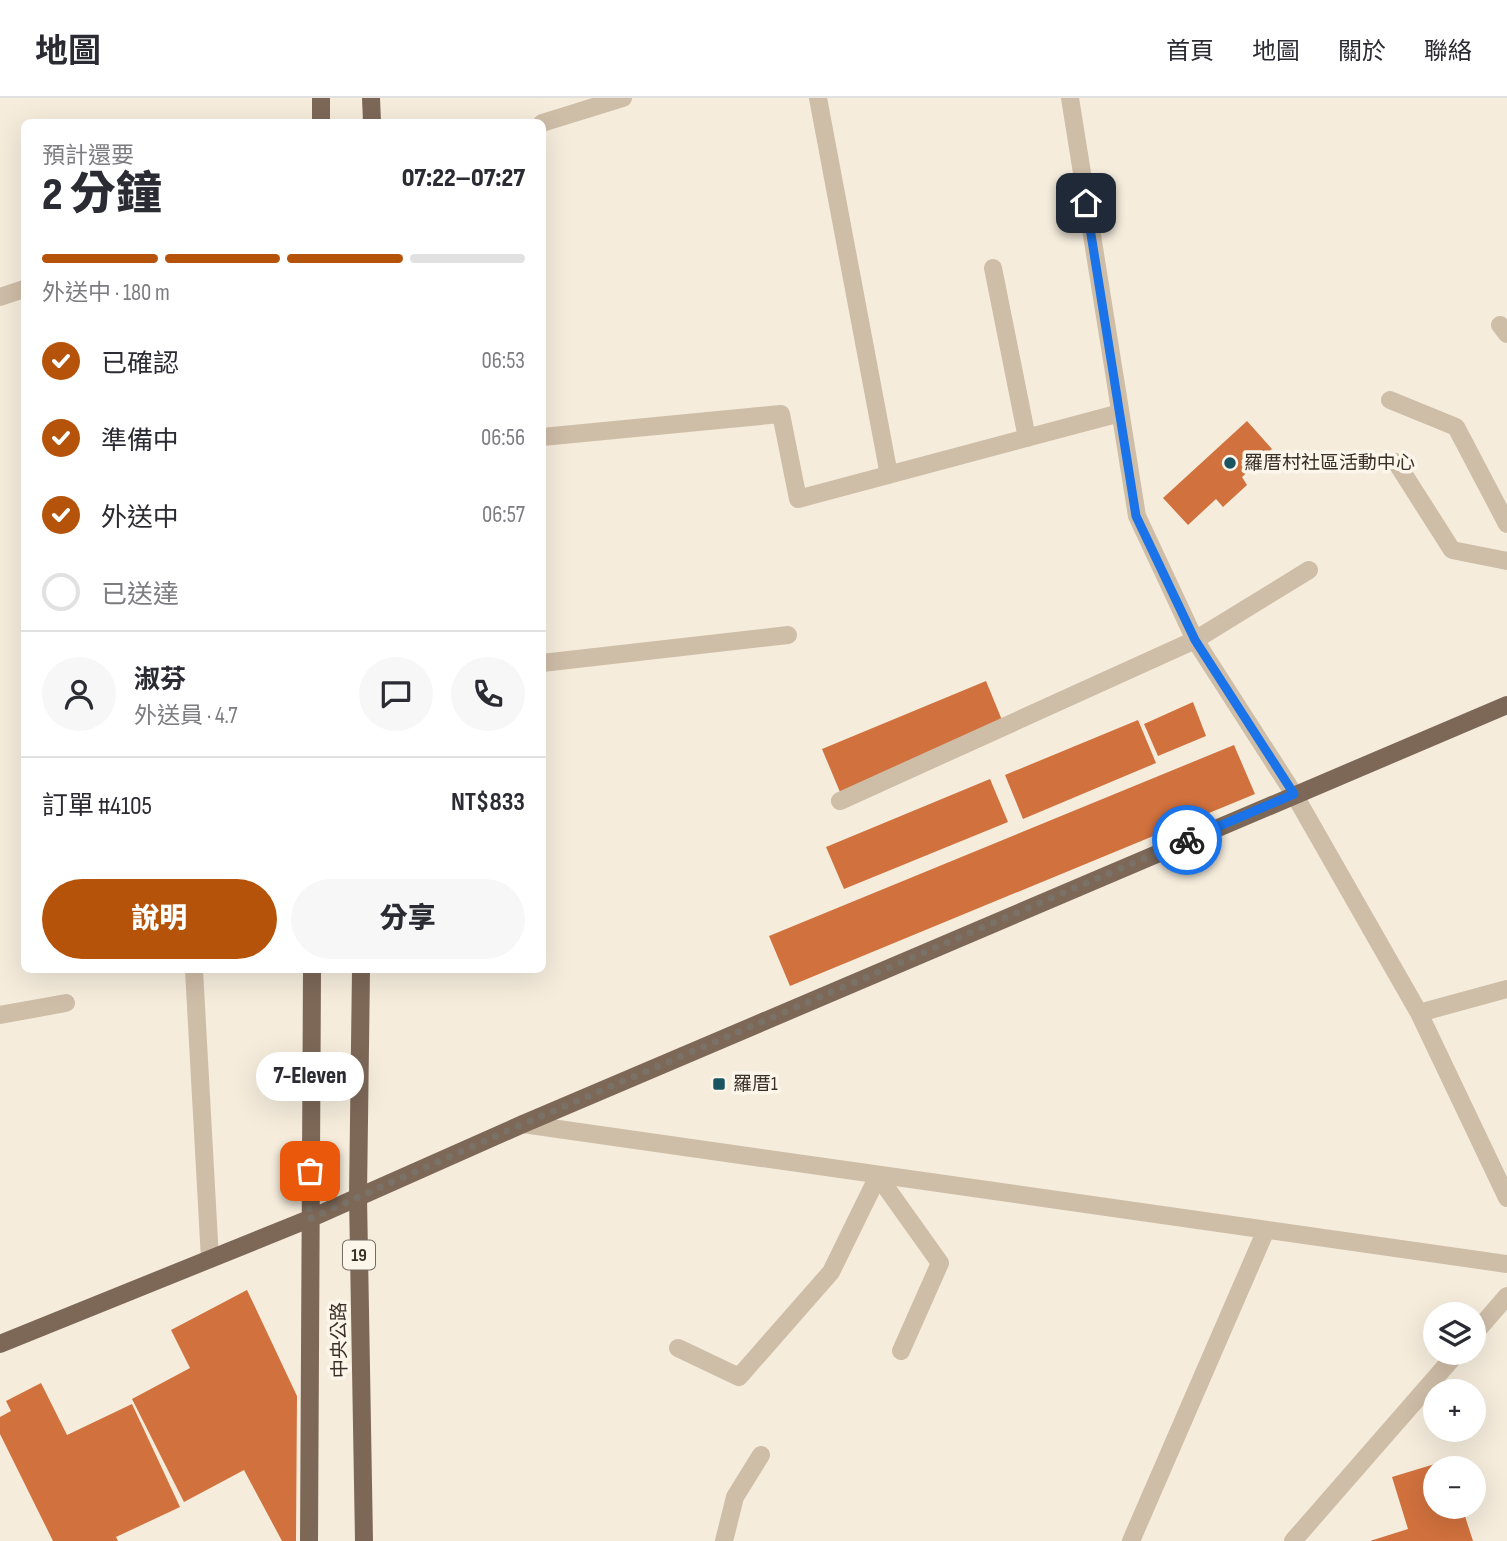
<!DOCTYPE html>
<html lang="zh-TW">
<head>
<meta charset="utf-8">
<style>
	:root { --surface:#fff; --page:#f7f7f7; --text:#2b2b33; --muted:#7c7c81; --line:#e1e1e2; --accent:#b45309 }
	body { margin:0; font-family:"Sofia Sans Condensed","Noto Sans TC",sans-serif; background:var(--page); color:var(--text); height:100vh; display:flex; flex-direction:column; font-size:26px; white-space:nowrap }
	* { box-sizing:border-box; margin:0 }
	p { font-size:23px; color:var(--muted) }
	.icon { flex:none; width:38px; height:38px; fill:none; stroke:currentColor; stroke-width:2; stroke-linecap:round; stroke-linejoin:round }
	.map { position:relative; flex:1; overflow:hidden }
	.drawer { position:absolute; left:21px; top:21px; width:525px; height:854px; display:flex; flex-direction:column; background:var(--surface); border-radius:10px; box-shadow:0 7px 28px #0002 }
	.drawer>* { flex:none }
	.controls { position:absolute; left:1423px; top:1204px; display:grid; gap:14px }
	.controls a { display:grid; place-items:center; width:63px; height:63px; border-radius:50%; background:var(--surface); box-shadow:0 7px 28px #0002; font-size:35px }
	.pin { position:absolute; display:grid; place-items:center; width:60px; height:60px; color:#fff; margin:-30px; border-radius:14px; box-shadow:0 4px 10px #0006 }
	.courier { position:absolute; display:grid; place-items:center; width:70px; height:70px; margin:-35px; border:5px solid #1a73e8; border-radius:50%; background:#fff; color:#222; box-shadow:0 2px 9px #0007 }
	.bubble { position:absolute; height:49px; border-radius:24px; background:var(--surface); box-shadow:0 7px 28px #0002; font-size:23px; font-weight:800; line-height:49px; text-align:center }
	.head em { font-style:normal; font-weight:800 }
	.head div { display:flex; flex-direction:column-reverse }
	.head { display:flex; align-items:center; justify-content:space-between; height:119px; padding:0 21px }
	h1 { font-size:46px; font-weight:800; line-height:52px }
	.bar { display:grid; grid-template-columns:repeat(4,1fr); gap:10px 7px; align-content:center; height:84px; padding:0 21px }
	.bar i { height:9px; border-radius:5px; background:var(--line) }
	.bar .current { background:var(--accent) }
	.bar p { grid-column:span 4 }
	.line { display:flex; align-items:center; gap:18px; padding:0 21px; border-top:2px solid var(--line) }
	.line div { flex:1 }
	.round { display:grid; place-items:center; flex:none; width:74px; height:74px; border-radius:37px; background:var(--page) }
	ol { padding:0 21px; list-style:none }
	li { display:flex; align-items:center; gap:21px; height:77px }
	li p { margin-inline-start:auto }
	li .icon { padding:7px; border-radius:50%; background:var(--accent); color:#fff; stroke-width:4 }
	li:last-child { color:var(--muted) }
	li i { width:38px; height:38px; border:4px solid var(--line); border-radius:50% }
	.action { display:flex; gap:14px; margin-top:auto; padding:14px 21px }
	.action a { flex:1; height:80px; border-radius:42px; background:var(--accent); color:#fff; font-size:28px; font-weight:800; line-height:80px; text-align:center }
	.action a+a { background:var(--page); color:var(--text) }
	header { display:flex; align-items:center; gap:42px; box-sizing:border-box; height:98px; padding:0 35px; background:var(--surface); border-bottom:2px solid var(--line) }
	header strong { font-size:33px }
	nav { display:flex; gap:38px; margin-inline-start:auto; font-size:24px }
	.map>svg:first-child { display:block }
	.building { fill:#d1713e }
	.lines { fill:none; stroke-linecap:round; stroke-linejoin:round }
	.minor { stroke:#cebda7; stroke-width:18 }
	.major { stroke:#7d6858; stroke-width:18 }
	.done { stroke:#7b7267; stroke-width:7; stroke-dasharray:0 12.6 }
	.route { stroke:#1a73e8; stroke-width:9 }
	.poi-dot { fill:#195460; stroke:#fbf5ea; stroke-width:2.5 }
	.labels { text-anchor:middle; dominant-baseline:central; stroke-width:7; stroke-linejoin:round; paint-order:stroke }
	.shield { fill:#fbf5ea; stroke:#746b62; stroke-width:2 }
	.shield-label { font-size:18px; font-weight:bold; fill:#3a3028 }
	.poi-label { font-size:19px; fill:#3a3028; stroke:#fbf5ea; text-anchor:start }
	.street-label { font-size:19px; fill:#3a3028; stroke:#fbf5ea }
</style>
</head>
<body>
<header>
<strong>地圖</strong>
<nav><a>首頁</a><a>地圖</a><a>關於</a><a>聯絡</a></nav>
</header>
<div class="map">
<svg width="1507" height="1443" viewBox="0 0 1507 1443">
	<rect width="100%" height="100%" fill="#f5ecdc"/>
	<!-- building -->
	<path class="building" d="M1247,323L1272,351L1242,379L1247,387L1223,409L1216,401L1188,427L1163,400Z
		M986,583L1004,627L840,694L822,651Z
		M1193,604L1206,638L1158,658L1144,626Z
		M1138,622L1156,665L1023,721L1005,677Z
		M1234,647L1255,696L790,888L769,838Z
		M990,681L1008,724L844,791L826,749Z
		M247,1192L297,1298L296,1443H282L244,1372L184,1404L132,1301L190,1270L171,1232Z
		M41,1285L67,1337L132,1306L180,1409L116,1439L118,1443H53L0,1336V1319L11,1313L6,1303Z
		M1448,1362L1451,1370H1435V1409H1462L1473,1443H1370L1408,1431L1392,1379Z"/>
	<g class="lines">
		<!-- minor -->
		<path class="minor" d="M818,0L889,377
			M1070,0L1137,418L1195,542L1294,696L1419,915L1507,1100
			M542,25L623,0
			M993,170L1027,340
			M0,199L24,191
			M1500,227L1507,236
			M1390,302L1456,329L1507,426
			M542,339L781,316L798,401L1120,315
			M1396,364L1452,452L1507,463
			M542,565L788,537
			M840,703L1195,542L1309,472
			M194,872L210,1161
			M1419,915L1507,891
			M0,917L66,905
			M523,1026L1507,1166
			M1474,1236L1507,1198
			M678,1250L739,1279L831,1174L878,1078L940,1165L901,1253
			M724,1443L735,1399L761,1357
			M1131,1443L1266,1132
			M1293,1443L1457,1255"/>
		<!-- major -->
		<path class="major" d="M321,0V24
			M371,0L372,24
			M361,872L358,1098L364,1443
			M0,1246L309,1121L523,1026L1507,607
			M309,1443L312,872"/>
	</g>
	<g class="lines">
		<!-- done -->
		<path class="done" d="M310,1073L309,1121L523,1026L1187,742"/>
		<!-- route -->
		<path class="route" d="M1086,105L1136,418L1195,542L1294,696L1187,742"/>
	</g>
	<!-- markers -->
	<g class="poi-dot">
		<circle cx="1230" cy="365" r="7"/>
		<rect x="712" y="979" width="14" height="14" rx="3.5"/>
	</g>
	<g class="labels">
		<!-- shield labels -->
		<rect class="shield" x="343" y="1142.5" width="32" height="29" rx="5"/>
		<g class="shield-label">
			<text x="359" y="1157">19</text>
		</g>
		<!-- poi labels -->
		<g class="poi-label">
			<text x="1244" y="365">羅厝村社區活動中心</text>
			<text x="733" y="986">羅厝1</text>
		</g>
		<!-- street labels -->
		<g class="street-label">
			<text transform="translate(340 1242) rotate(-91)">中央公路</text>
		</g>
	</g>
</svg>
<div class="controls">
<a><svg class="icon" aria-label="layers" viewBox="0 0 24 24"><path d="M12 4l9 5-9 5-9-5zM3 14l9 5 9-5"/></svg></a>
<a>+</a>
<a>−</a>
</div>
<div class="pin" style="left:310px;top:1073px;background:#ea580c"><svg class="icon" aria-label="bag" viewBox="0 0 24 24"><path d="M5 8h14l-1 12H6zM9 8a3 3 0 0 1 6 0"/></svg></div>
<div class="pin" style="left:1086px;top:105px;background:#1f2937"><svg class="icon" aria-label="home" viewBox="0 0 24 24"><path d="M3 11l9-7 9 7M6 9v11h12V9"/></svg></div>
<div class="courier" style="left:1187px;top:742px"><svg class="icon" aria-label="bike" viewBox="0 0 24 24"><circle cx="6" cy="16" r="4"/><circle cx="18" cy="16" r="4"/><path d="M6 16l4-8h5l3 8M10 8l3 8H6M13 5h3"/></svg></div>
<div class="bubble" style="left:256px;top:954px;width:108px">7-Eleven</div>
<section class="drawer">
<div class="head"><div><h1>2 分鐘</h1><p>預計還要</p></div><em>07:22–07:27</em></div>
<div class="bar"><i class="current"></i><i class="current"></i><i class="current"></i><i></i><p>外送中 · 180 m</p></div>
<ol>
<li><svg class="icon" aria-label="check" viewBox="0 0 24 24"><path d="M5 12l5 5 9-10"/></svg>已確認<p>06:53</p></li>
<li><svg class="icon" aria-label="check" viewBox="0 0 24 24"><path d="M5 12l5 5 9-10"/></svg>準備中<p>06:56</p></li>
<li><svg class="icon" aria-label="check" viewBox="0 0 24 24"><path d="M5 12l5 5 9-10"/></svg>外送中<p>06:57</p></li>
<li><i></i>已送達</li>
</ol>
<div class="line" style="height:126px"><a class="round"><svg class="icon" aria-label="person" viewBox="0 0 24 24"><circle cx="12" cy="8" r="4"/><path d="M4 21q1-7 8-7t8 7"/></svg></a><div><b>淑芬</b><p>外送員 · 4.7</p></div><a class="round"><svg class="icon" aria-label="chat" viewBox="0 0 24 24"><path d="M4 5h16v11H9l-5 4z"/></svg></a><a class="round"><svg class="icon" aria-label="phone" viewBox="0 0 24 24"><path d="M5 4h4l2 5-3 2q2 4 5 5l2-3 5 2v4C11 20 4 13 5 4z"/></svg></a></div>
<div class="line" style="height:91px"><div>訂單 #4105</div><b>NT$833</b></div>
<div class="action"><a>說明</a><a>分享</a></div>
</section>
</div>
</body>
</html>
